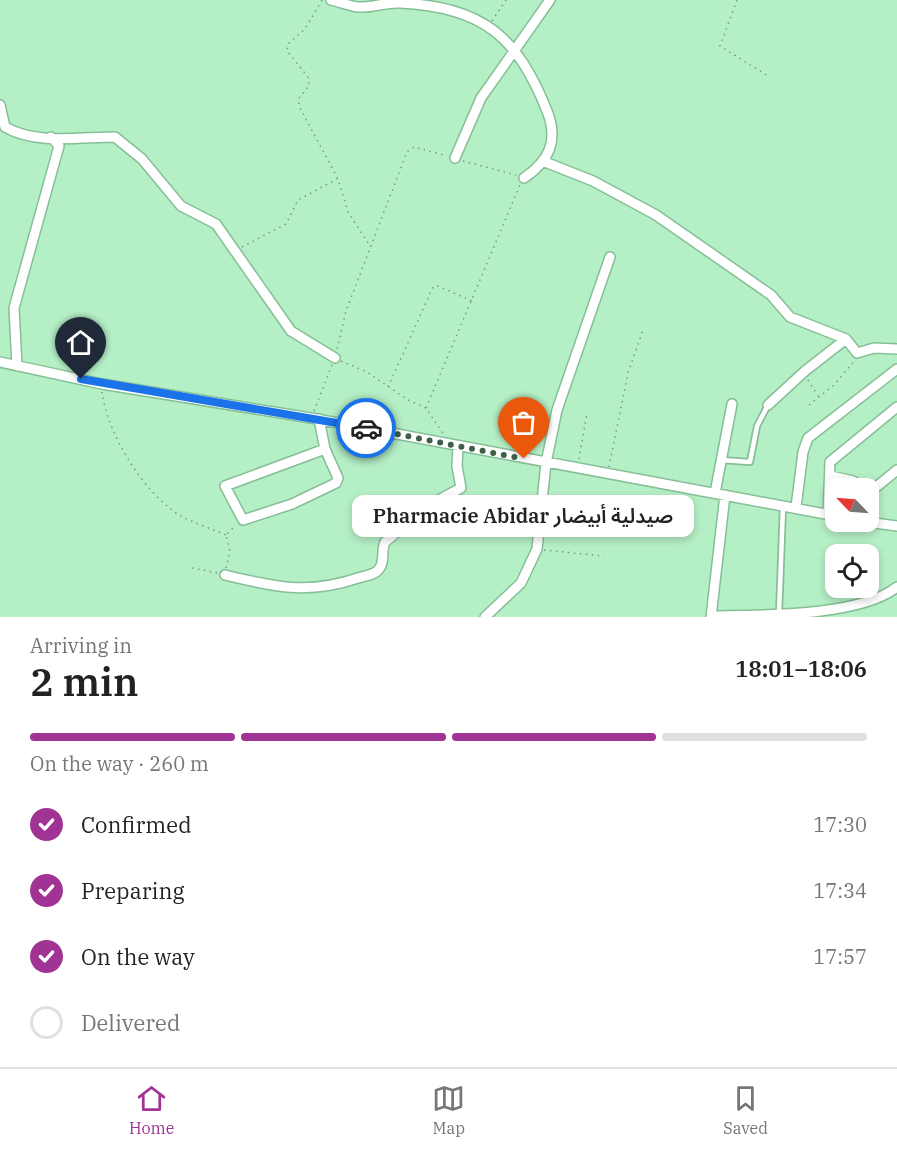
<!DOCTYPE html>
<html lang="en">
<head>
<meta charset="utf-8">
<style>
	:root { --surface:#fff; --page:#f6f6f6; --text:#222; --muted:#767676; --line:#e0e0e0; --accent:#a03393 }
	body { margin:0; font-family:"IBM Plex Serif","Noto Sans Arabic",serif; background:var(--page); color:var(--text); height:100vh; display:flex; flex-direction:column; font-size:22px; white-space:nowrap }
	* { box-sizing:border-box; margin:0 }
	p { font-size:20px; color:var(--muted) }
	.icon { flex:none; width:33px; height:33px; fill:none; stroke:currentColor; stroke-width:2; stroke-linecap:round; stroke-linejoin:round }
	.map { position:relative; height:617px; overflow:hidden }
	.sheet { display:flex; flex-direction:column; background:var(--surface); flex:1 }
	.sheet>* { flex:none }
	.needle { width:39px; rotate:295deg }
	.tools { position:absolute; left:825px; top:478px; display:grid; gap:12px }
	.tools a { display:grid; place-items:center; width:54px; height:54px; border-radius:12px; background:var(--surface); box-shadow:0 3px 9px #0003; font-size:30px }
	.pin { position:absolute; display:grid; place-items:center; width:51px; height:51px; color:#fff; margin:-62px -26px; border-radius:50% 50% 50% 0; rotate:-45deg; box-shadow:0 0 6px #0007 }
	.pin .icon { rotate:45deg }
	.courier { position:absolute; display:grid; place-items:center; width:60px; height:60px; margin:-30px; border:4px solid #1a73e8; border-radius:50%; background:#fff; color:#222; box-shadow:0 2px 8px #0007 }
	.bubble { position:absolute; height:42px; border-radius:12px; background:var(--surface); box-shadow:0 3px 9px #0003; font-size:20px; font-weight:600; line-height:42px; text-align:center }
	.headline em { font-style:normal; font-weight:600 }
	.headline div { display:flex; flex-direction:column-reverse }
	.headline { display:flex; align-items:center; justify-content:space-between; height:102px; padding:0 30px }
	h1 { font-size:39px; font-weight:600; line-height:45px }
	.bar { display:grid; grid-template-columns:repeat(4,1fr); gap:9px 6px; align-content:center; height:72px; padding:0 30px }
	.bar i { height:8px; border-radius:4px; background:var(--line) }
	.bar .current { background:var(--accent) }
	.bar p { grid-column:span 4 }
	ol { padding:0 30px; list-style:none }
	li { display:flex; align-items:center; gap:18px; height:66px }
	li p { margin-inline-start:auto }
	li .icon { padding:6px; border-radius:50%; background:var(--accent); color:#fff; stroke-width:4 }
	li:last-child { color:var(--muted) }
	li i { width:33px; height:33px; border:3px solid var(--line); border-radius:50% }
	.dock { display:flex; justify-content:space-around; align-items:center; height:84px; border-top:2px solid var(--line); background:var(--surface); font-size:16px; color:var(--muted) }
	.dock a { display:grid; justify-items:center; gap:3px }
	.dock .current { color:var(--accent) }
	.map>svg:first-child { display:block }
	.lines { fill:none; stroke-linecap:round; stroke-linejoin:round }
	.lane-casing { stroke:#86bf97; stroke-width:8 }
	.street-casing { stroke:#86bf97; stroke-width:12 }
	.path { stroke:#739e7f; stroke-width:1.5; stroke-dasharray:1.5 4.5; stroke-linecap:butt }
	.lane { stroke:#fff; stroke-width:4.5 }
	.street { stroke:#fff; stroke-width:9 }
	.done { stroke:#3f5f48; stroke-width:6; stroke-dasharray:0 10.8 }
	.route { stroke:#1a73e8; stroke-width:8 }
</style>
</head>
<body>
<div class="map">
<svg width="897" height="617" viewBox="0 0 897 617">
	<rect width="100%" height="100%" fill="#b5efc5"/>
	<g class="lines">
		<defs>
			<path id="lane" d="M721,460L750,462L757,426L768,405
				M779,614L783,506"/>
			<path id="street" d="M331,0C340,2 349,6 358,7C372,8 386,2 400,3C483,7 517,36 547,111C559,141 549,161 524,178
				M0,105L5,127C36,145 81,137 115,137L142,159L181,206L216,224L291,331L335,358
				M455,158L481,98L550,0
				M545,162L593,181L656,215L771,295L790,317L846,339L857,353L874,348L897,349
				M0,362L102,384L311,418L836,516
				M17,366L14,308L59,146L51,137
				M768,405L805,371L846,339
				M319,419L325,449L338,478L336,483L292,504L243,520L225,486L325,449
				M831,476L853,481L866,489
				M868,489L875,488L897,470
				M715,493L732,404
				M796,507L803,452L808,438L897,369
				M828,514L830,462L897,407
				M867,522L897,526
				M225,575C274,587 308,595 358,578C364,576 375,575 379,569C385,563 381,550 385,542L429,505L461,488L457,466L458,447
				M711,616C760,615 859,617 897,587
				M485,617L521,583L537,549L546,463L557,410L610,257
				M711,617L725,495"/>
		</defs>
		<!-- lane casing -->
		<use href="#lane" class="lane-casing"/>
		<!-- street casing -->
		<use href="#street" class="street-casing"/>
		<!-- path -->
		<path class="path" d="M322,0L305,29L288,44L287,51L308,77L309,86L299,98V106L338,179L348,212L370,246
			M737,0L720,46L768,76
			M492,21L506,0
			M463,161L516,175
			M242,247L286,224L298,200L337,179
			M337,349L346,311L407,152L414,147L447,156
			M341,361L367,372L408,400L426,408L444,435
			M808,380L818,396
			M388,387L433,287L438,286L472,301
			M102,392C107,433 143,492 179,515C193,523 210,528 226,535
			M809,405L834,385L855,360
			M426,408L520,185
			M314,411L332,365
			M579,459L587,413
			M609,467L628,373L643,330
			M544,550L604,556
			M192,568L218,573
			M226,568L230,551L226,535L236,525"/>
		<!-- lane -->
		<use href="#lane" class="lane"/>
		<!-- street -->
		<use href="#street" class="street"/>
	</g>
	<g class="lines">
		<!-- done -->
		<path class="done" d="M366,428L524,459"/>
		<!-- route -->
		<path class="route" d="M81,379L366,428"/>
	</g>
</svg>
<div class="tools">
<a><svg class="needle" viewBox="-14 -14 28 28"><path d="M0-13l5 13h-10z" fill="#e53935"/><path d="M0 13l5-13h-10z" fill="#767676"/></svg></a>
<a><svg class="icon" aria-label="locate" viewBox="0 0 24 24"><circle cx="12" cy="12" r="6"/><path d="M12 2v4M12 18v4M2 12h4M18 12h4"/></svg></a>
</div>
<div class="pin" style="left:524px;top:459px;background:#ea580c"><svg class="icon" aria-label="bag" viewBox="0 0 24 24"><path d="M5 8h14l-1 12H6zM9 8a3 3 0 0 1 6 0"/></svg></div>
<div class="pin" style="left:81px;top:379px;background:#1f2937"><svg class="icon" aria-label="home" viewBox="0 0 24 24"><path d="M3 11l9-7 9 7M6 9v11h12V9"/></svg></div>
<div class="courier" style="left:366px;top:428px"><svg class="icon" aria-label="car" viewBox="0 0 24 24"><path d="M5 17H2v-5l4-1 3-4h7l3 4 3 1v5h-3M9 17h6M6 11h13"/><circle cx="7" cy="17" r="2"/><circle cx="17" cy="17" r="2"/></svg></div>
<div class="bubble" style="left:352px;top:495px;width:342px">Pharmacie Abidar صيدلية أبيضار</div>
</div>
<section class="sheet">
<div class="headline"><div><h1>2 min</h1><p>Arriving in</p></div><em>18:01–18:06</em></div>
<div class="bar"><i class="current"></i><i class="current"></i><i class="current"></i><i></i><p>On the way · 260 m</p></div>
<ol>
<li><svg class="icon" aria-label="check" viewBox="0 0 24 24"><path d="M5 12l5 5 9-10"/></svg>Confirmed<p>17:30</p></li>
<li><svg class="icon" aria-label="check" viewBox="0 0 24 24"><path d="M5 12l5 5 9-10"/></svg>Preparing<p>17:34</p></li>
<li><svg class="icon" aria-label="check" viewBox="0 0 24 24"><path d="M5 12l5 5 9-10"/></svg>On the way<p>17:57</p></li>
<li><i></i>Delivered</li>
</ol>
</section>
<nav class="dock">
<a class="current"><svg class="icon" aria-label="home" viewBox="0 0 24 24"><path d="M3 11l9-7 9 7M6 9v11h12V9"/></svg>Home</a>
<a><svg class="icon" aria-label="map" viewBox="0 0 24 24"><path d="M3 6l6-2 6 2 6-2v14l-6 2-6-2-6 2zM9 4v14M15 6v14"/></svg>Map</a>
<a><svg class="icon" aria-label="saved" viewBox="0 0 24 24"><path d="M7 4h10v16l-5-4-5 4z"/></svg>Saved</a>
</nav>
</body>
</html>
